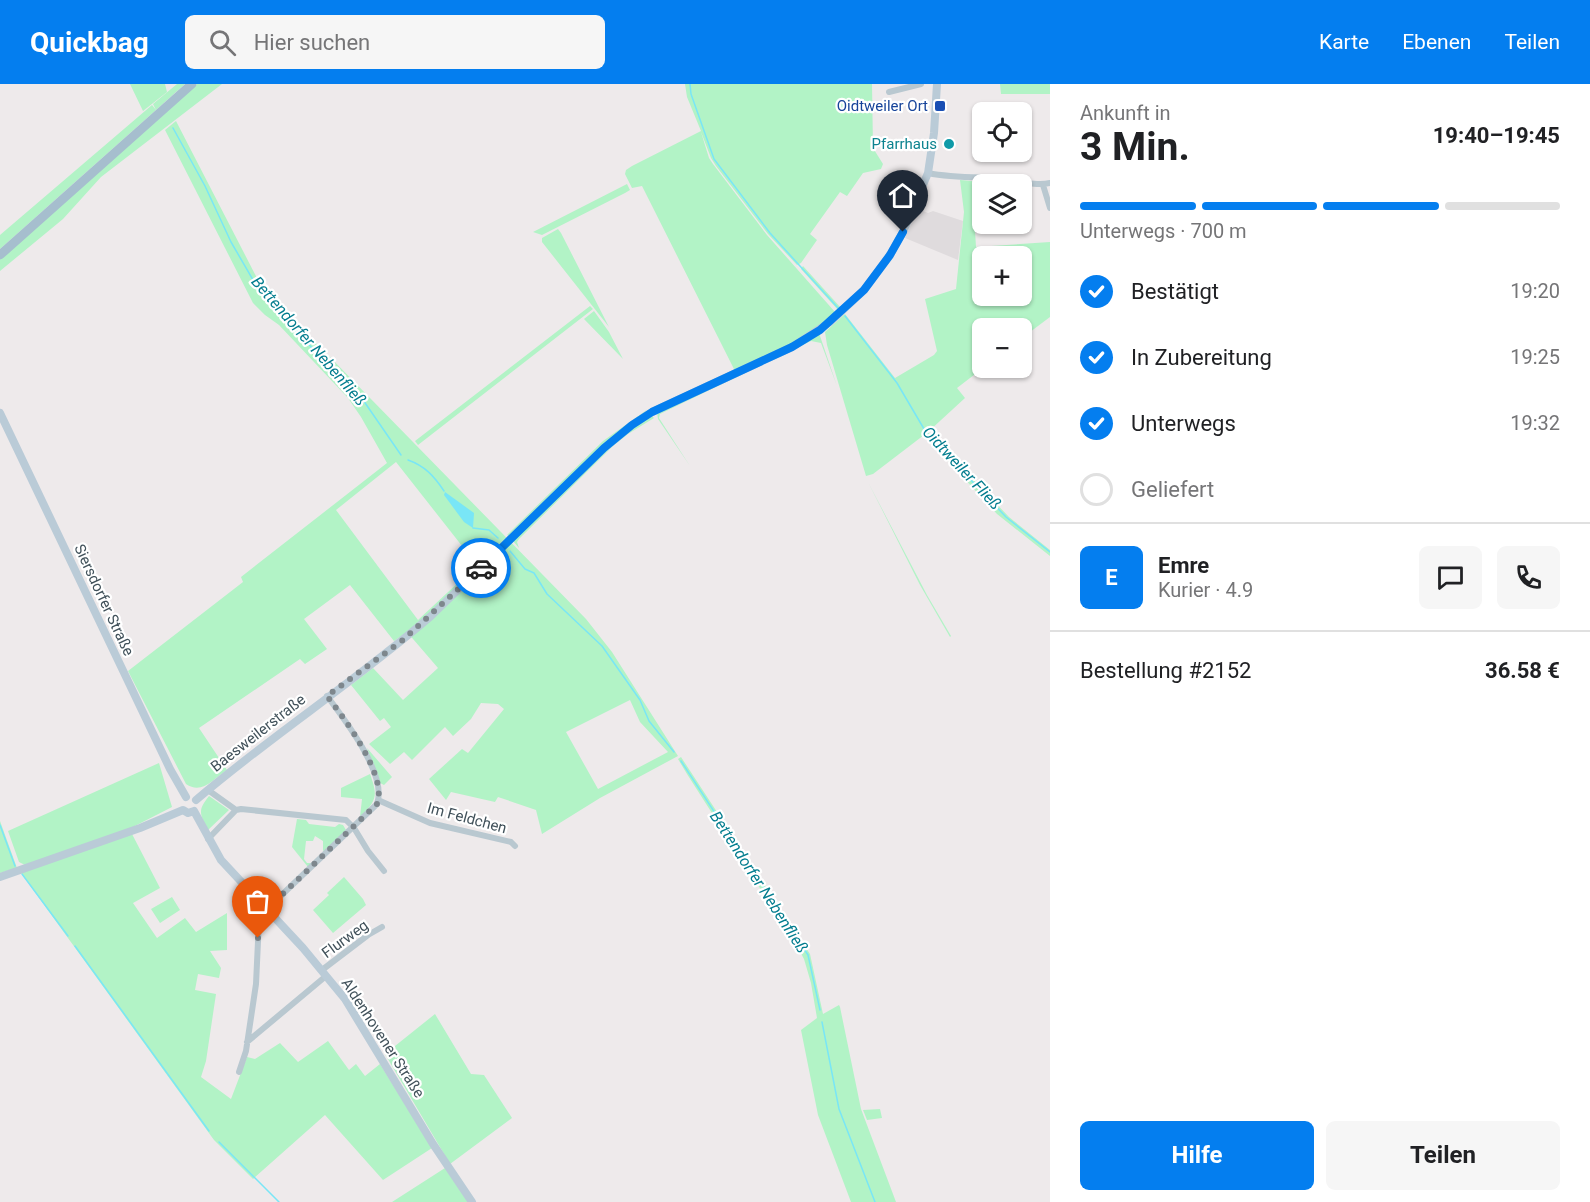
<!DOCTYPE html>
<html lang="de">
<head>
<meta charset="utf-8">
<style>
	:root { --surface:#fff; --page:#f6f6f6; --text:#202124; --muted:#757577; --line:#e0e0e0; --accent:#047eef }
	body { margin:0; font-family:Roboto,sans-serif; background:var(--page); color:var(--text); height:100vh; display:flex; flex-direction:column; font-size:22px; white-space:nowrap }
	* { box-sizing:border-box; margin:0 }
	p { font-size:20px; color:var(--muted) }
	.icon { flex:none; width:33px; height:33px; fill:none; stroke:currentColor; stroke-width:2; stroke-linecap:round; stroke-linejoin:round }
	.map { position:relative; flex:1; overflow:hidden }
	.sheet { display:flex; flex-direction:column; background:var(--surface); width:540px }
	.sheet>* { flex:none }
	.buttons { position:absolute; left:972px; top:18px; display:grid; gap:12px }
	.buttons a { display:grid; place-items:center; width:60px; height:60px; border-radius:9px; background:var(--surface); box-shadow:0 2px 4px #0004; font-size:30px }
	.pin { position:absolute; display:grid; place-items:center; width:51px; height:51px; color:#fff; margin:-62px -26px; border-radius:50% 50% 50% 0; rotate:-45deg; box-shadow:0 0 6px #0007 }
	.pin .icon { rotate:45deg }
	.courier { position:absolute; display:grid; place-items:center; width:60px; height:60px; margin:-30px; border:4px solid #047eef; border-radius:50%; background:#fff; color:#222; box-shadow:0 2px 8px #0007 }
	.summary em { font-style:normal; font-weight:700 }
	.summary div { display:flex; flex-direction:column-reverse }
	.summary { display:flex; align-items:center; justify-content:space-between; height:102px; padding:0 30px }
	h1 { font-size:39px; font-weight:700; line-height:45px }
	.bar { display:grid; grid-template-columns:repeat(4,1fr); gap:9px 6px; align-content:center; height:72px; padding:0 30px }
	.bar i { height:8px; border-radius:4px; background:var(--line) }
	.bar .selected { background:var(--accent) }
	.bar p { grid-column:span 4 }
	.line { display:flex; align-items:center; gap:15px; padding:0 30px; border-top:2px solid var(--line) }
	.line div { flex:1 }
	.round { display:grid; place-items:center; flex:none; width:63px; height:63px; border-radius:9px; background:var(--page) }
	ol { padding:0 30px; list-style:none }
	li { display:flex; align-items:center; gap:18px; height:66px }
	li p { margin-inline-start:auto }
	li .icon { padding:6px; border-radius:50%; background:var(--accent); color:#fff; stroke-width:4 }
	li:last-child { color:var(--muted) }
	li i { width:33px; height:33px; border:3px solid var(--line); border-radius:50% }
	.button { display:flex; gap:12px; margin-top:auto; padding:12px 30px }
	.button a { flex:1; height:69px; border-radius:9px; background:var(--accent); color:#fff; font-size:24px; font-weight:700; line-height:69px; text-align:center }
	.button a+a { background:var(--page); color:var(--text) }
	header { display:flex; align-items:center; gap:36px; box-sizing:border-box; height:84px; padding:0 30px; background:var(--accent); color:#fff }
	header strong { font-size:28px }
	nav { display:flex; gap:33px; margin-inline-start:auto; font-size:21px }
	.search { width:420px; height:54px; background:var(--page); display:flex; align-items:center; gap:15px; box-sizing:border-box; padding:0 21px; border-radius:9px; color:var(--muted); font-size:22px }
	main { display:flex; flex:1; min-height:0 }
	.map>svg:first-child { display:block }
	.education { fill:#dfdbdd }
	.green { fill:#b2f3c6; fill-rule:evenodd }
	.water { fill:#79e6f6 }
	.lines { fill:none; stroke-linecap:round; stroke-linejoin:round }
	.stream { stroke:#79e6f6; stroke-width:1.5 }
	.street { stroke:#b9c8d0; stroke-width:6 }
	.secondary { stroke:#bacbd7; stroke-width:8 }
	.primary { stroke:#a6bece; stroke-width:9 }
	.done { stroke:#7e878d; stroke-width:6; stroke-dasharray:0 10.8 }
	.route { stroke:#047eef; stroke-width:8 }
	.transit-dot { fill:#1a4fb4; stroke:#fff; stroke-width:2 }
	.culture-dot { fill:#0f9aa8; stroke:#fff; stroke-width:2 }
	.labels { text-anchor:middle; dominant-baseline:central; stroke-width:4.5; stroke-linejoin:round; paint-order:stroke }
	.transit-label { font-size:15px; fill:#164399; stroke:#fff; text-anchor:end }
	.culture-label { font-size:15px; fill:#0d838f; stroke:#fff; text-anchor:end }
	.street-label { font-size:15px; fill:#41515a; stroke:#fff }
	.water-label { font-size:16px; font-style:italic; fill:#037d8f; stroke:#fff }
</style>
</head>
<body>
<header>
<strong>Quickbag</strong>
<div class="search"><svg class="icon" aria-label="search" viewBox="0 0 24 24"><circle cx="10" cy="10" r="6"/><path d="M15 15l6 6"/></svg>Hier suchen</div>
<nav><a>Karte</a><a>Ebenen</a><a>Teilen</a></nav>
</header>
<main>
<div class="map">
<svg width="1050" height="1118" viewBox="0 0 1050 1118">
	<rect width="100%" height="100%" fill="#eeeaeb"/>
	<!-- education -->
	<path class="education" d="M918,125L928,129L933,127L963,137L958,176L905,154Z"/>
	<!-- green -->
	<path class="green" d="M130,0H165L167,8L143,27Z
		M177,0H185L156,26L153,20Z
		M197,0H222L101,93L63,135L0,187V174Z
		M685,0H872L873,64L883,80L881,85L863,89L847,112L840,108L810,150L817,156L801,179L797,181L768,150L716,82L711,74L701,48L709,74L713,80L767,151L835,228L834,231L790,260L735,287L642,102L632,104L625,90L626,86L632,82L701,47L687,13Z
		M1000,0H1050V10H1001Z
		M152,21L156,26L0,165V151Z
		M176,37L259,198C279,225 303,247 327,270L586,535L612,568L678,672L600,714L542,750L536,726L498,713L495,718L451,708L446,716L429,695L462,665L468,669L504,625L498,620L481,619L471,635L453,652L445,643L412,676L404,668L390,680L369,660L391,643L384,634L380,637L351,601L373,584L403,616L438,584L407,548L394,557L350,501L304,535L327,565L305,580L300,575L199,644L227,686C213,695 202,711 186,700L128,587L243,498L241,493L387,379L361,333L348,314L279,241L265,231L253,219L165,46ZM396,378L477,481L418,536L336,426ZM630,616L640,638L668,668L598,705L566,648Z
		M960,96L972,97L976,163L1050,158V233L1022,254V244H982L983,284L957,304L965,314L928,348L1009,433L1050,466V472L997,430L924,351L873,390L866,392L827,261L825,248L845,230L895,294L934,271L937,267L925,215L956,205L964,128ZM982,172H1022V212H982Z
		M627,100L630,106L625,109L542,151L533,148Z
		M558,145L561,149L609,243L542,158V154Z
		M803,182L841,224L838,226L801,185Z
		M590,222L593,225L418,361L415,357Z
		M594,227L609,248L623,275L584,235Z
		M819,249L837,302L821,259L811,257L660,330L659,334L690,382L658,335L657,329Z
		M648,325L509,452L507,451L603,357Z
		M652,332L654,334L628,350L613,362L519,455L517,458L519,464L513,457L626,348Z
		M868,398L927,511L951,552L950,553L920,501Z
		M367,664L392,693L384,701L380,699Z
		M681,673L810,870L823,930L839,921L840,923L861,1025L896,1118H851L818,1031L801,946L817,934L811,899L804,875L797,862L687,690L678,675Z
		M159,679L172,723L131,744L25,781L19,778L8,747Z
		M370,690C378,712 377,716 360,733L362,715L341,713V704Z
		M209,712L229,726L208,746C200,730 197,727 209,712Z
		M297,735L306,736L309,740L335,743L339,740L343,741L346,746L325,769L323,766V757L315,752L313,757H306L304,775L307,779H313L308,783L292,763Z
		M0,737L17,784L0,789Z
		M132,750L160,804L133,819L157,854L185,834L196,848L227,829V866L210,867L221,884L219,894L198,890L195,906L216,910L206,977L201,993L231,1015L247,973L255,975L280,959L298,978L328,957L349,986L356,980L365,992L380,980L432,1064L383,1096L325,1031L253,1095L214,1056L21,789Z
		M344,793L363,815L366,821L333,849L313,826L329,811L327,809Z
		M172,813L180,826L160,839L151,825Z
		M435,930L471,990L484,991L512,1034L450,1080L385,970Z
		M880,1025L882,1034L867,1036L863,1026Z
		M445,1084L468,1118H392Z"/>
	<!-- water -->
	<path class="water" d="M445,408L474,429L473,444L464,438L444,411Z"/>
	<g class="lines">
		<!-- stream -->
		<path class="stream" d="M690,0L691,10L714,75L770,149L839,225
			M173,44L205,102L231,158L256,201L337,292L361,313L401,371
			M845,232L897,299L927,350L1006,433L1050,468
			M408,376C425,382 434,392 444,407
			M473,444L489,446L498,454
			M510,467L525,485L534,489L547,510L602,562L640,616L649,637L674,668
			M681,677L808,871L820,926
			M0,741L15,782
			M22,790L68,852
			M75,862L209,1047
			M822,938L839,1025L875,1118
			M219,1058L279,1118"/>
		<!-- street -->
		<path class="street" d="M889,8L921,0
			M928,89C952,94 975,93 999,94C1015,95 1034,103 1050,99
			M1043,101L1050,124
			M208,706L236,726
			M378,716L430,739L511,758L515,762
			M236,726L241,725L346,736L354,744L368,767L384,787
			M208,755L236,726
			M322,886L368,851L382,843
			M247,958L326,892
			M239,988L246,967L256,900L259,836L267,825L377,720C388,691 344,635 327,612"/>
		<!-- secondary -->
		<path class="secondary" d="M0,329L170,685L186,713
			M196,716C272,651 356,597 431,532L604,364L632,341L652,328L792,263L830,238L864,206L890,171L903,148L928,89L934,49L937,0
			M194,727L221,776L303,864L345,915L433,1060L472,1118
			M0,793L140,744L183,726L188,729L194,727"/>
		<!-- primary -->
		<path class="primary" d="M0,171L192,0"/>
	</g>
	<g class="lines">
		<!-- done -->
		<path class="done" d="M258,854L259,836L267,825L377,720C388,692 344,634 327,612L403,556L481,484"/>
		<!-- route -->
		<path class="route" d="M481,484L604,364L632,341L652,328L792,263L820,246L864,206L890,171L903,148"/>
	</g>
	<!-- markers -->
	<rect class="transit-dot" x="934" y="16" width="12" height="12" rx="3"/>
	<circle class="culture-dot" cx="949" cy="60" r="6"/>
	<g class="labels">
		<!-- transit labels -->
		<g class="transit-label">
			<text x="928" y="22">Oidtweiler Ort</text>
		</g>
		<!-- culture labels -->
		<g class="culture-label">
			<text x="937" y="60">Pfarrhaus</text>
		</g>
		<!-- street labels -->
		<g class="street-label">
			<text transform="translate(104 516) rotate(65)">Siersdorfer Straße</text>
			<text transform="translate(258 649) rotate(-38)">Baesweilerstraße</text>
			<text transform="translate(467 734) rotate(15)">Im Feldchen</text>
			<text transform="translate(345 855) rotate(-36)">Flurweg</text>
			<text transform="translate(383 954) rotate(57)">Aldenhovener Straße</text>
		</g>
		<!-- water labels -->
		<g class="water-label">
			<text transform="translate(309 257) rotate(49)">Bettendorfer Nebenfließ</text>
			<text transform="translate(962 384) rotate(47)">Oidtweiler Fließ</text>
			<text transform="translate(759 798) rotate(57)">Bettendorfer Nebenfließ</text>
		</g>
	</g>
</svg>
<div class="buttons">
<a><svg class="icon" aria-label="locate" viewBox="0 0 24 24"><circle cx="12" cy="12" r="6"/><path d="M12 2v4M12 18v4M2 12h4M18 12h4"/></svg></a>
<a><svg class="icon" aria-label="layers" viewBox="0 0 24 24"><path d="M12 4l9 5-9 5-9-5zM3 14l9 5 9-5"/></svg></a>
<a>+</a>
<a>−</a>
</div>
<div class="pin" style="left:258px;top:854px;background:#ea580c"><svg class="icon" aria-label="bag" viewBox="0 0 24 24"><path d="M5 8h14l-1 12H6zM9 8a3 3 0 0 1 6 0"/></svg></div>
<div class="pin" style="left:903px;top:148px;background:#1f2937"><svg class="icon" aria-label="home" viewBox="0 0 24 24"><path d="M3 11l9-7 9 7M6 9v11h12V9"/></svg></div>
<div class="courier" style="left:481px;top:484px"><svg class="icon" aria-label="car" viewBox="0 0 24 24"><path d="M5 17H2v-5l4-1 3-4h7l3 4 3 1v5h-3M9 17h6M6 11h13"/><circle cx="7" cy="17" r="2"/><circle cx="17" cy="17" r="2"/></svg></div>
</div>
<section class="sheet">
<div class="summary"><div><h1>3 Min.</h1><p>Ankunft in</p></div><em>19:40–19:45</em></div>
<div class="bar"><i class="selected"></i><i class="selected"></i><i class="selected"></i><i></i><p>Unterwegs · 700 m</p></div>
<ol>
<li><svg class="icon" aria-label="check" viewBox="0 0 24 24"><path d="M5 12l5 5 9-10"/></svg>Bestätigt<p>19:20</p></li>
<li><svg class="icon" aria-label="check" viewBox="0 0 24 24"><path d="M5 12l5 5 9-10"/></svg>In Zubereitung<p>19:25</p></li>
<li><svg class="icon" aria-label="check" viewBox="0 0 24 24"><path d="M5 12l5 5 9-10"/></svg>Unterwegs<p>19:32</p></li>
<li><i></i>Geliefert</li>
</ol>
<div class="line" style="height:108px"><b class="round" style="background:var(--accent);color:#fff">E</b><div><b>Emre</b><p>Kurier · 4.9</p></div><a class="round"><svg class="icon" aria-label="chat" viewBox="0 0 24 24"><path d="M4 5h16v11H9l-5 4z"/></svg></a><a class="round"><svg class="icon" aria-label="phone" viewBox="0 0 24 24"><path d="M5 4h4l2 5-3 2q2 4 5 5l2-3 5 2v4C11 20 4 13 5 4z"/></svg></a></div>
<div class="line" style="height:78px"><div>Bestellung #2152</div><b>36.58 €</b></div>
<div class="button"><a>Hilfe</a><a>Teilen</a></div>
</section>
</main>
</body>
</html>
